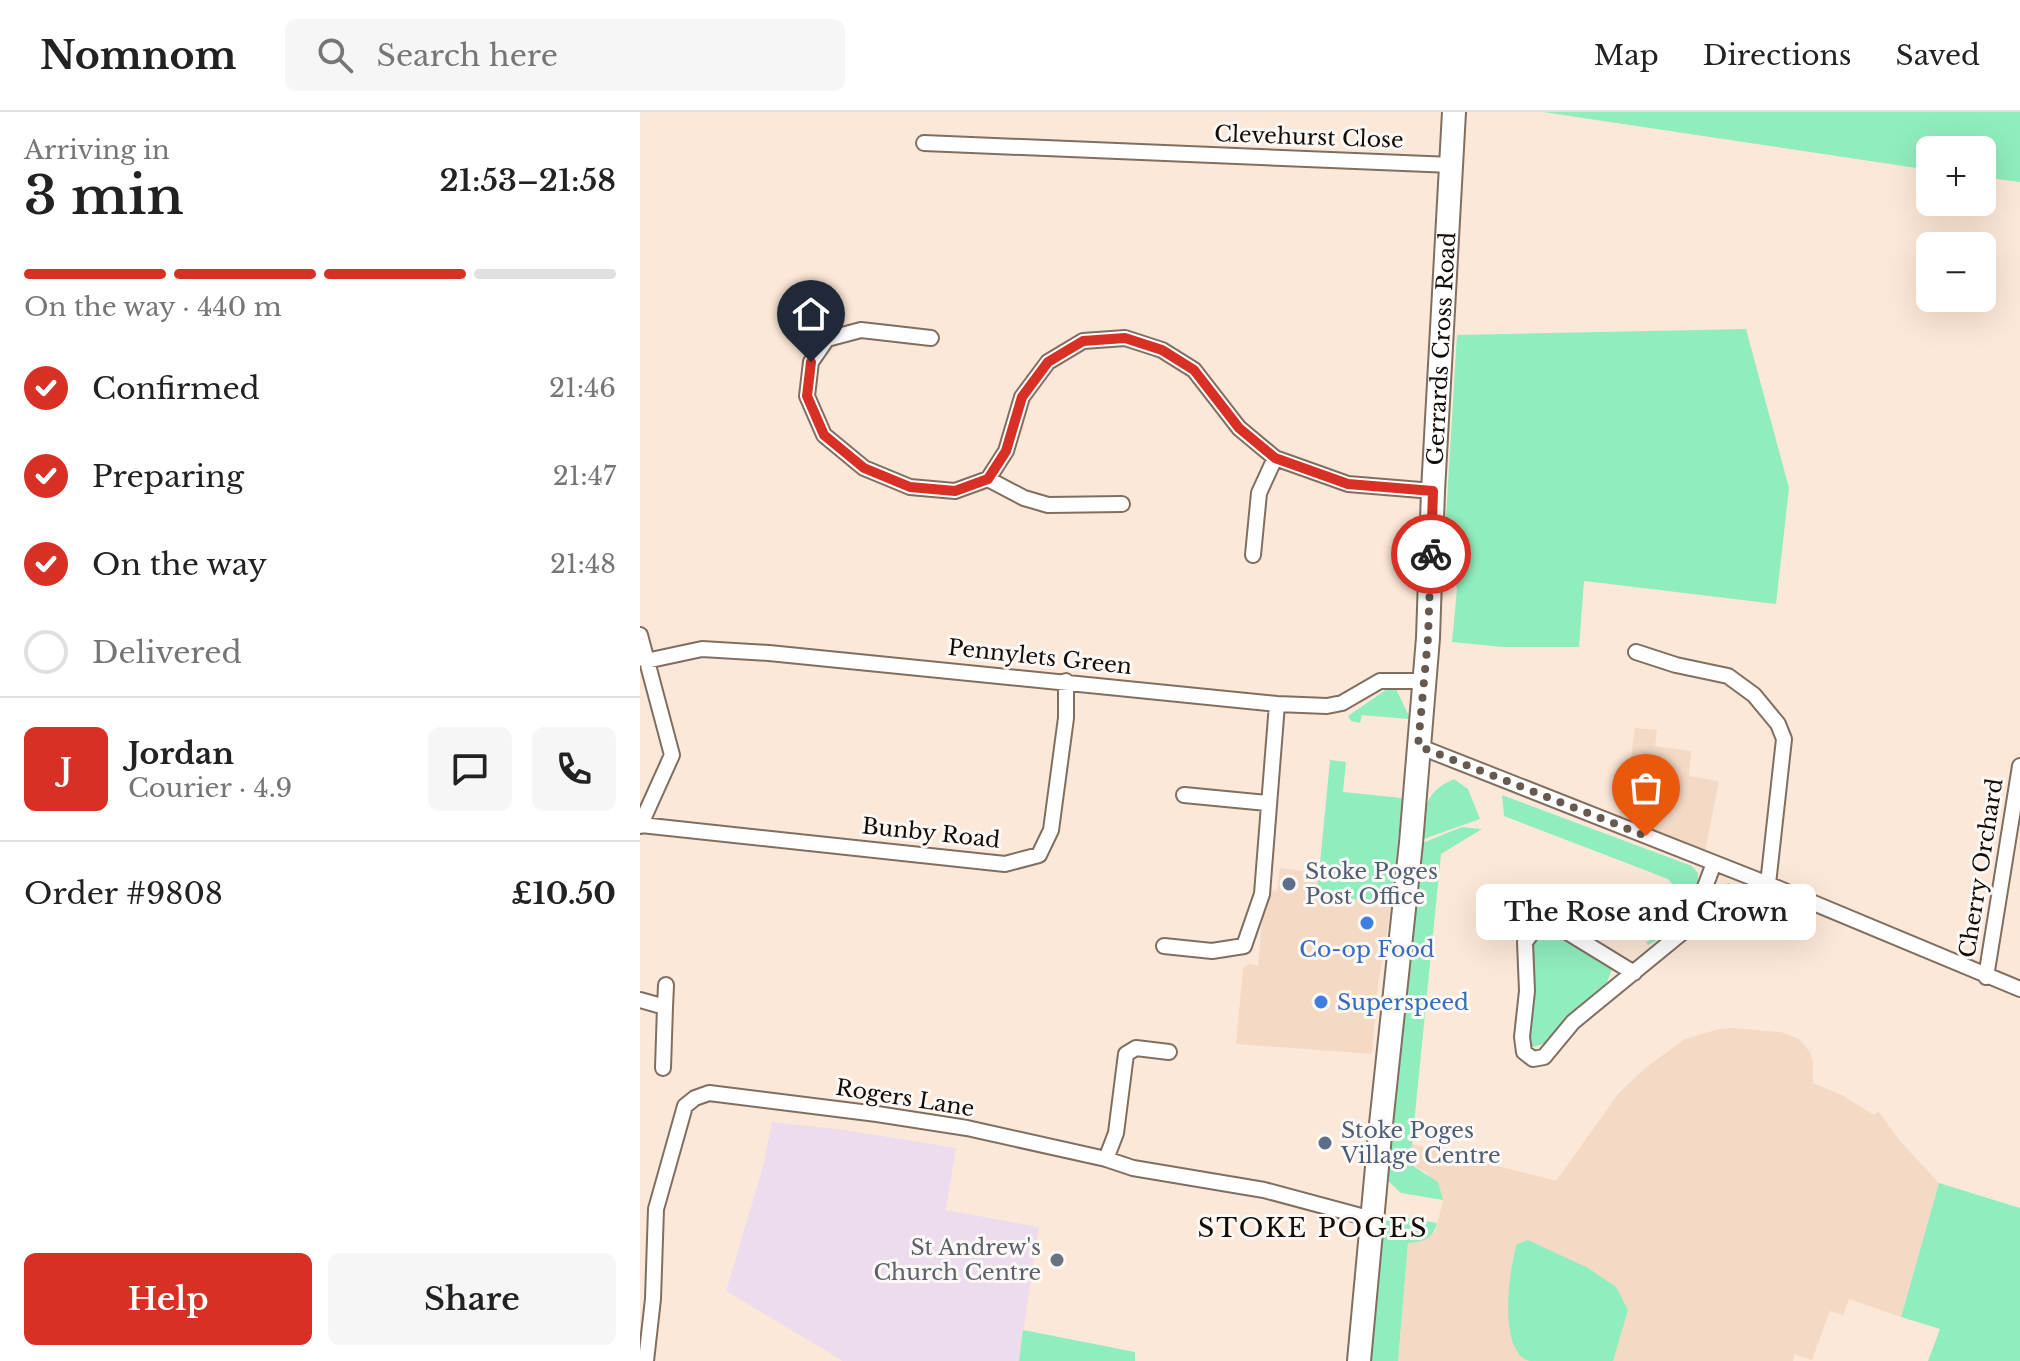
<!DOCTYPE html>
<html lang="en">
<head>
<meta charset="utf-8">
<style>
	:root { --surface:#fff; --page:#f6f6f6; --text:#222; --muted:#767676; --line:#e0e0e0; --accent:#d93025 }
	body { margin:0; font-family:"Libre Baskerville",serif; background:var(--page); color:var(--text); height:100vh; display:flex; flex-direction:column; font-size:30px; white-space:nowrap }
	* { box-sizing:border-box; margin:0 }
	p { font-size:26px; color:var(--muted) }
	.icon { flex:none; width:44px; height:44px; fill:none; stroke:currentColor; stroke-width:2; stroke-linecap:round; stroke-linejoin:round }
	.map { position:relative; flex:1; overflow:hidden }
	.details { display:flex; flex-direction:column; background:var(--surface); width:640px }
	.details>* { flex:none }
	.controls { position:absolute; left:1276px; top:24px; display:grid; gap:16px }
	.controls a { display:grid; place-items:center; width:80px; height:80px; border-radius:12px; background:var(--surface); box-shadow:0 8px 32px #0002; font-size:40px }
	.pin { position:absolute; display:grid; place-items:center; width:68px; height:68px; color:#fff; margin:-82px -34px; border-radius:50% 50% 50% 0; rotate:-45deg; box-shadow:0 0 8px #0007 }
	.pin .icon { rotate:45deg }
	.courier { position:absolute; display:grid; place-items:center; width:80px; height:80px; margin:-40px; border:6px solid #d93025; border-radius:50%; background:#fff; color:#222; box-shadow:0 2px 10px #0007 }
	.bubble { position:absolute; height:56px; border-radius:12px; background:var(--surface); box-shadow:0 8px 32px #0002; font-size:26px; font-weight:600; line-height:56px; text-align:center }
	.head em { font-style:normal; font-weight:600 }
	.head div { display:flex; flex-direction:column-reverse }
	.head { display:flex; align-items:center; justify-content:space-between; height:136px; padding:0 24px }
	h1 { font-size:52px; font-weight:600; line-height:60px }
	.bar { display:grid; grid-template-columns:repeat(4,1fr); gap:12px 8px; align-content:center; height:96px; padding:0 24px }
	.bar i { height:10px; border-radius:6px; background:var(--line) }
	.bar .current { background:var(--accent) }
	.bar p { grid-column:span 4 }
	.line { display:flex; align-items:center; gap:20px; padding:0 24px; border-top:2px solid var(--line) }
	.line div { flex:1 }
	.round { display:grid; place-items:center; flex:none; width:84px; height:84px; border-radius:12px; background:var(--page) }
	ol { padding:0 24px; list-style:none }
	li { display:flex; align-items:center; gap:24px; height:88px }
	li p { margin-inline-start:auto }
	li .icon { padding:8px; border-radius:50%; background:var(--accent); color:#fff; stroke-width:4 }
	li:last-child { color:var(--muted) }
	li i { width:44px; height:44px; border:4px solid var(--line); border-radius:50% }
	.button { display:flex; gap:16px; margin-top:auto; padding:16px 24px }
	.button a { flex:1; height:92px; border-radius:12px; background:var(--accent); color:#fff; font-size:32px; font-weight:600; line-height:92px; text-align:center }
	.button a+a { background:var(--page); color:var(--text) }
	header { display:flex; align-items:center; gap:48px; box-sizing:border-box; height:112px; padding:0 40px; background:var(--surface); border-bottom:2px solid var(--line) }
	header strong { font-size:38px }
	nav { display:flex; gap:44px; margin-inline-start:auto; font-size:28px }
	.search { width:560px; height:72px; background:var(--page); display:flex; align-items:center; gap:20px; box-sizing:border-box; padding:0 28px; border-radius:12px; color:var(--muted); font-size:30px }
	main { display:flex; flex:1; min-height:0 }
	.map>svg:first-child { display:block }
	.built { fill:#f4dac5 }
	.education { fill:#ecdcee }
	.green { fill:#90edbe }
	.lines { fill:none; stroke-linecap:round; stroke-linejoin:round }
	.minor-casing { stroke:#806f60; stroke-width:18 }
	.secondary-casing { stroke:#806f60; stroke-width:26 }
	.minor { stroke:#fff; stroke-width:14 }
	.secondary { stroke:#fff; stroke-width:22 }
	.done { stroke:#655950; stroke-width:8; stroke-dasharray:0 14.4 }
	.route { stroke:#d93025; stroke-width:10 }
	.service-dot { fill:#5c6f8a; stroke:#fcf8f5; stroke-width:3 }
	.shop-dot { fill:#3f7fe0; stroke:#fcf8f5; stroke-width:3 }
	.worship-dot { fill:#6b7280; stroke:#fcf8f5; stroke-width:3 }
	.labels { text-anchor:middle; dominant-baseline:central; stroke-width:6; stroke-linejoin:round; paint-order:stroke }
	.street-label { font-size:22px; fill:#130c07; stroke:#fcf8f5 }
	.service-label { font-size:22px; fill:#4e5e75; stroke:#fcf8f5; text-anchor:start }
	.shop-label { font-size:22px; fill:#366cbe; stroke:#fcf8f5 }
	.worship-label { font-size:22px; fill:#5b616d; stroke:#fcf8f5; text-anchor:end }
	.quarter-label { font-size:26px; letter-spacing:2px; fill:#130c07; stroke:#fcf8f5 }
</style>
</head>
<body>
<header>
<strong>Nomnom</strong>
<div class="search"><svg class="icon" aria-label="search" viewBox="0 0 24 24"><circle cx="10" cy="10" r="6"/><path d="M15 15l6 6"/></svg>Search here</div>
<nav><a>Map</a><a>Directions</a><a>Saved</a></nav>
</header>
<main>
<section class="details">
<div class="head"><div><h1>3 min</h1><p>Arriving in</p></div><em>21:53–21:58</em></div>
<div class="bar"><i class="current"></i><i class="current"></i><i class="current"></i><i></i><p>On the way · 440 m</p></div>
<ol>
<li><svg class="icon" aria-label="check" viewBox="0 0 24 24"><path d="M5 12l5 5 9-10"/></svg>Confirmed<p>21:46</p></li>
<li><svg class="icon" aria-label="check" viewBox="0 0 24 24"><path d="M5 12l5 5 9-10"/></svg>Preparing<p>21:47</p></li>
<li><svg class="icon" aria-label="check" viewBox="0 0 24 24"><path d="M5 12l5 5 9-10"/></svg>On the way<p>21:48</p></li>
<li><i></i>Delivered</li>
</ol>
<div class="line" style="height:144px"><b class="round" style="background:var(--accent);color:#fff">J</b><div><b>Jordan</b><p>Courier · 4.9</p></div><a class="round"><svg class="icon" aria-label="chat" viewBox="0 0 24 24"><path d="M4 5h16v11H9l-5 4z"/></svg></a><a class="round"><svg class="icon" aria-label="phone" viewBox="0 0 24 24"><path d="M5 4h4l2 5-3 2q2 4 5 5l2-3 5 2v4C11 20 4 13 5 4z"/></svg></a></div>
<div class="line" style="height:104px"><div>Order #9808</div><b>£10.50</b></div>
<div class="button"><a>Help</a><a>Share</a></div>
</section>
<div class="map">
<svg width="1380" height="1249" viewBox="0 0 1380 1249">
	<rect width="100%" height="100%" fill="#fce8d8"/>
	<!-- built -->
	<path class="built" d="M995,616L1017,618L1015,634L1051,639L1049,664L1079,669L1065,739L978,705L988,666Z
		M640,756L679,761L678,783L752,791L738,873L732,942L596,932L603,856L609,852L618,854L625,777L637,779Z
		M1094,916L1141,920L1159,927L1170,940L1173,950V971L1202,983L1234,1003L1238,999L1260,1029L1299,1071L1261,1205L1209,1187L1203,1203L1190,1199L1172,1248L1154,1242L1153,1249H758L768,1131L795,1120L803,1088L787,1061L770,1052L772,1032L916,1069L978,982L1005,956L1045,927L1079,917Z"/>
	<!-- education -->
	<path class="education" d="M132,1010L204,1018L316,1036L306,1098L399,1115L379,1249H203L86,1179L123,1055Z"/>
	<!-- green -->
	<path class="green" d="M903,0H1380V70L1342,65V38H1290V58Z
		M1106,217L1149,376L1136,492L944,469L939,535H862L812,530L817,477L805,421L817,223Z
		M747,577H756L769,604L768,607L722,603L720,611L711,609L708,604Z
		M690,648L706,650L703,680L762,686L752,791L677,783Z
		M814,667L828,677L840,707L781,728C786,697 782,681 814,667Z
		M862,683L1052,754L1058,761V769C1045,794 1036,821 1008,833L1006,830C1028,820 1033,803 1040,781L1028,767L864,704Z
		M822,715L842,717L801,742L770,1052L798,1070L803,1088L761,1081L747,1068V1053L780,732Z
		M1088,771L1151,796L1145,813L1094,794L1079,796L1074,803L1065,799L1075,780Z
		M916,816L972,857L965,876L919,915L907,931L892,935L886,928L892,828L896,819Z
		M1299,1071L1380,1096V1249H1288L1300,1217L1261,1205Z
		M757,1104L797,1111C793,1127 783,1130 768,1131L758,1249H727L742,1111Z
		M888,1128L948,1156L976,1175L988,1198L973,1249C953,1249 908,1249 890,1249C857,1241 869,1156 877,1132Z
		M383,1218L495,1240V1249H379Z"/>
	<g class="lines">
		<defs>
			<path id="minor" d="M284,31L812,53
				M291,226L221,218L187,227L171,250L167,284L184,323L224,356L270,375L315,379L348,367L366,339L382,285L408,250L443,229L485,226L522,238L554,258L599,316L635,346L708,372L793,379
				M348,367L384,386L408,393L482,392
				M613,443L619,381L635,346
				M0,523L32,643L0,714
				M996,540L1036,553L1088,564L1114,583L1138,612L1144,627L1128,772
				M6,549L62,537L129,541L637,592L687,594L702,591L740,569H784
				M778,634L1128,772L1380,877
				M544,683L627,691
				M1,713L365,752L399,743L411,718L426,606V569
				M524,834L572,839L604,834L622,782L637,592
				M994,861L914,812L896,816L885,830L887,879L882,925L884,940L893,947L904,945L933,910L1044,819L1062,783L1074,751
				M1346,865L1380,654
				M0,888L25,895L23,956
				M25,895L26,873
				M466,1047L476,1021L486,942L496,936L529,940
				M6,1249L13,1187L16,1097L45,994L55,986L69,981L237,1002L327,1016L466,1047L493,1056L624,1078L732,1107"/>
			<g id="secondary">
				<path id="s1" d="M719,1249L741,1012L771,731L788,526L793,379L814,0"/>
			</g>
		</defs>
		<!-- minor casing -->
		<use href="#minor" class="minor-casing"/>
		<!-- secondary casing -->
		<use href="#secondary" class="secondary-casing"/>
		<!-- minor -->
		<use href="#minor" class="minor"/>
		<!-- secondary -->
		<use href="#secondary" class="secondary"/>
	</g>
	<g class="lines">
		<!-- done -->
		<path class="done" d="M791,442L788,526L778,634L1006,724"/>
		<!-- route -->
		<path class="route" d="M171,250L167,284L184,323L224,356L270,375L315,379L348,367L366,339L382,285L408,250L443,229L485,226L522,238L554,258L599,316L635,346L708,372L793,379L791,442"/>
	</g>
	<!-- markers -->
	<g class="service-dot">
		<circle cx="649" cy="772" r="8"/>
		<circle cx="685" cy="1031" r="8"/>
	</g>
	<g class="shop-dot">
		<circle cx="727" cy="811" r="8"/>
		<circle cx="681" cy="890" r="8"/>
	</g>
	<circle class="worship-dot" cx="417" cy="1148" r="8"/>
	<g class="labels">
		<!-- street labels -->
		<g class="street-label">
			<text transform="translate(669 25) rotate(2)">Clevehurst Close</text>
			<text stroke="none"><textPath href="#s1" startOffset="1016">Gerrards Cross Road</textPath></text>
			<text transform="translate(400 545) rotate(6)">Pennylets Green</text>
			<text transform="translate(291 721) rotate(6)">Bunby Road</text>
			<text transform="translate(1341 756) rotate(-81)">Cherry Orchard</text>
			<text transform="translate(265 986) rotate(9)">Rogers Lane</text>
		</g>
		<!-- service labels -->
		<g class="service-label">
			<text x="665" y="759">Stoke Poges<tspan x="665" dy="25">Post Office</tspan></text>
			<text x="701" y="1018">Stoke Poges<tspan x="701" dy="25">Village Centre</tspan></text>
		</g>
		<!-- shop labels -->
		<g class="shop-label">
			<text x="727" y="837">Co-op Food</text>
			<text x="697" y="890" text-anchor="start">Superspeed</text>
		</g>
		<!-- worship labels -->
		<g class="worship-label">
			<text x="401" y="1135">St Andrew's<tspan x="401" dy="25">Church Centre</tspan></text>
		</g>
		<!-- quarter labels -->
		<g class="quarter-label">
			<text x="673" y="1116">STOKE POGES</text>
		</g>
	</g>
</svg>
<div class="controls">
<a>+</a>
<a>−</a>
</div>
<div class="pin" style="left:1006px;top:724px;background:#ea580c"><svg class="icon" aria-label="bag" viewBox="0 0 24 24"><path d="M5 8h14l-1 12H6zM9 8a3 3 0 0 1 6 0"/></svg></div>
<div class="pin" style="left:171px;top:250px;background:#1f2937"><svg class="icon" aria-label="home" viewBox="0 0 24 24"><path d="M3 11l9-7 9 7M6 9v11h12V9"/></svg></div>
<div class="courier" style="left:791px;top:442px"><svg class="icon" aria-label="bike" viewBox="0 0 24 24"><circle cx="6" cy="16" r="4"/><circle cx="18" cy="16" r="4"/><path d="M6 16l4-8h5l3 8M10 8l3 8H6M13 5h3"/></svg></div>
<div class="bubble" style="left:836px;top:772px;width:340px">The Rose and Crown</div>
</div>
</main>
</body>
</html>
